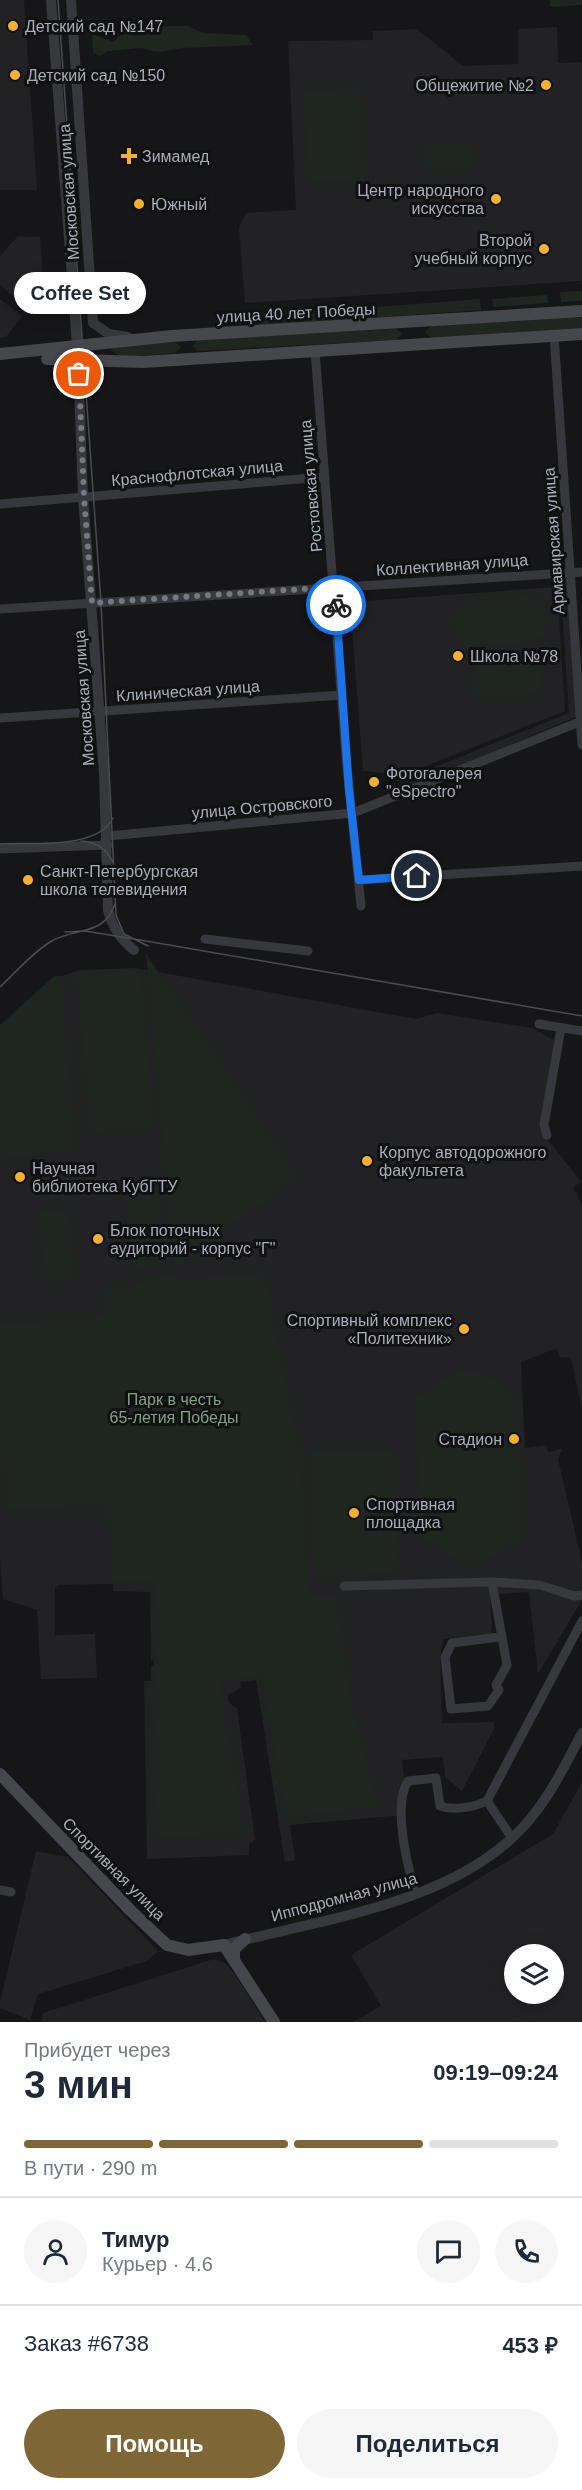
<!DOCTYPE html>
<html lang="ru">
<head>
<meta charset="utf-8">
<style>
	:root { --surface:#fff; --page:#f6f6f7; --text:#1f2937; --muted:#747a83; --line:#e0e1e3; --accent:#7e6636 }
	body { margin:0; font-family:Helvetica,sans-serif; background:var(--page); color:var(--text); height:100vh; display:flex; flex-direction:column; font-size:22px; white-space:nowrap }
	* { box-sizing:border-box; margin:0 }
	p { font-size:20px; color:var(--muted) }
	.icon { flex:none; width:33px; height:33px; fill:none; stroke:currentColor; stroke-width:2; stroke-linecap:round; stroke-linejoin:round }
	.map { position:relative; height:2022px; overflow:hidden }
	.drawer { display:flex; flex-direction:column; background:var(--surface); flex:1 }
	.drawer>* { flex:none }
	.buttons { position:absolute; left:504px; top:1944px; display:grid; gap:12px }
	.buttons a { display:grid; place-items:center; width:60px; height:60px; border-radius:50%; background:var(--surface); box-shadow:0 3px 15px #0003; font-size:30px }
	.pin { position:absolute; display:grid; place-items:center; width:51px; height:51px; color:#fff; margin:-26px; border:3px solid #fff; border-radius:50%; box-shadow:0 2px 6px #0007 }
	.courier { position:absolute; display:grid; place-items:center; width:60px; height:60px; margin:-30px; border:4px solid #1a73e8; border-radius:50%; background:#fff; color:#222; box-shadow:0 2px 8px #0007 }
	.bubble { position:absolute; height:42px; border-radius:21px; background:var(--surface); box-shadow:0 3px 15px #0003; font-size:20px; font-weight:700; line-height:42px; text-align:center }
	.summary em { font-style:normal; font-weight:700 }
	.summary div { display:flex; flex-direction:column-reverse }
	.summary { display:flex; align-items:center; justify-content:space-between; height:102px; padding:0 24px }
	h1 { font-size:39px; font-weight:700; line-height:45px }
	.bar { display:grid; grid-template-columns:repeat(4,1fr); gap:9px 6px; align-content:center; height:72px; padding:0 24px }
	.bar i { height:8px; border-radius:4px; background:var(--line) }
	.bar .selected { background:var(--accent) }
	.bar p { grid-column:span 4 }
	.line { display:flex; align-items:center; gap:15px; padding:0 24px; border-top:2px solid var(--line) }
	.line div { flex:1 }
	.round { display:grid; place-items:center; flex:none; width:63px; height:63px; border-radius:32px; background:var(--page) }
	.button { display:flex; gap:12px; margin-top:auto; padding:12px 24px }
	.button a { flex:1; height:69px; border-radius:36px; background:var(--accent); color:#fff; font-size:24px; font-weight:700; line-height:69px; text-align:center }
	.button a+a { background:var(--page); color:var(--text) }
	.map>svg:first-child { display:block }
	.built { fill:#222225; fill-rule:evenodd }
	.green { fill:#1e261f }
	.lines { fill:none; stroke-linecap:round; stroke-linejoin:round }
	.minor { stroke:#37383d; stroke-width:9 }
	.tertiary { stroke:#37383d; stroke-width:10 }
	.secondary { stroke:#45474d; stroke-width:12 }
	.tram { stroke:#4a4c52; stroke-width:1.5 }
	.done { stroke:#757880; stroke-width:6; stroke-dasharray:0 10.8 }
	.route { stroke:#1a73e8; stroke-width:8 }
	.poi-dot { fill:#f2b134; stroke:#111113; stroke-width:2 }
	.labels { text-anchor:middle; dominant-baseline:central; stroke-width:6; stroke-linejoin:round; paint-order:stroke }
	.poi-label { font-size:16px; fill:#a8adb8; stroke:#111113; text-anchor:start }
	.street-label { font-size:16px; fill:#a8adb8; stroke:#111113 }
	.park-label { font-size:16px; fill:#7fa381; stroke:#111113 }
</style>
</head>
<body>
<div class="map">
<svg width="582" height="2022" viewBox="0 0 582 2022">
	<rect width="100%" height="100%" fill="#161618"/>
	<!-- built -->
	<path class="built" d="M0,0H24L37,190H0Z
		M557,27L558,63L582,62V281L245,303L239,228L246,213L296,210L288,41L373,40V31L417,29L463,66L518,64V29Z
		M18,236L40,237L44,292L41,301L25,307L0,285V256Z
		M0,299L22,316L6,337L0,338Z
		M560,580H568L576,717L403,790L400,781L569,713Z
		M557,587L565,711L403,775L363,771L350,602Z
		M136,968L416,1019L437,1013L532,1028L554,1040L540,1129L581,1182L573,1188L582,1205V1409L571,1358L559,1357L557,1348L521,1362L525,1448L546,1445L548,1452L562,1449L558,1459L582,1562V1600L538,1674L529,1592L490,1595L492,1634L443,1639L440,1656L442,1723L494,1722V1729L462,1791L445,1777L443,1757L402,1760L404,1777L401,1790L404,1815L290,1825L295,1860L285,1862L256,1680L240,1682L241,1688L228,1695V1702L237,1708L255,1840L249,1844V1855L147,1859L144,1681H151V1666H154V1660H151L150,1592L113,1591V1584L59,1585L55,1588V1635L95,1634L97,1678L41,1679L37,1610L3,1599L0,1560V1025L54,976H62L80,970Z
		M582,1782V2022H353L381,2006L351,1955L553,1834ZM514,1954H554V1994H514Z
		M36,1851L68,1857L158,1951L147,1961L38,1994L30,2020L0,2008V2002Z
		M214,1959L225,1963L235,1974L265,2022H41L43,2013Z"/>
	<!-- green -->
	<path class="green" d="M550,0H582V5L550,7Z
		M151,26H188L203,33L246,35L253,45L184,48L157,52L141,48L108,51L100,56L93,53L92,34L114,42L125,29L133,32L134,38L137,29Z
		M360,89L364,180L308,183L304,91Z
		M472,142L474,168L426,171L424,145Z
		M582,291V301L561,302L560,292Z
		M547,295L548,303L493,307L492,299Z
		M480,299L481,310L370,318L369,313H364V308Z
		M345,308L347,319L262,326L258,322L257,314Z
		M582,316V328L432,338L425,332L432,326Z
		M396,329L402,334L397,340L197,351L193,346L198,339Z
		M175,342L181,347L175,353L126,357L119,356L111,350L112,347Z
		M529,596C545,600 552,614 546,630C536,646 516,643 499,644C476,646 448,649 453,615L466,601Z
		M540,662L543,691L541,694L478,698L475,695L476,665Z
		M146,954L299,1178L219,1232L181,1266H177L173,1258Z
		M125,970L141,971L155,1127L90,1132L76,972Z
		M54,977L62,978L76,1151L0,1159V1027Z
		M158,1193L163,1263L132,1271L126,1196Z
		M69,1210L75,1280L45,1283L38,1213Z
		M168,1273L179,1279L265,1273L299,1444L310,1597L337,1596L351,1701L379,1807L286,1818L261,1674L220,1683L244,1834L153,1836L154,1582L113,1581L108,1505L7,1510L4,1452H0V1316L1,1324L105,1316L103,1290L127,1288Z
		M461,1372C487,1370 509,1384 519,1409L523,1542C501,1544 494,1565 467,1562C447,1560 434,1540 421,1541L416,1396L427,1395L440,1381Z
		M395,1450L399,1573L313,1576L309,1452Z"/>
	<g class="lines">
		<!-- minor -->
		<path class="minor" d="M554,335L582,745
			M315,350L346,757L361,906
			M0,504L324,477
			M0,609L582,572
			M0,718L342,695
			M108,836L353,813L582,721
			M0,849L108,845
			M359,880L582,866
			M205,939L308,951
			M539,1024L582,1031
			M547,1135L544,1125L561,1028
			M492,1582L507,1665L496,1685L499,1690L488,1706L451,1709L445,1657L452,1643L500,1637
			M344,1586L492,1582L540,1585L574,1596L582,1595
			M512,1838L487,1801L582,1621
			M0,1890L11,1892
			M415,1894C408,1866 392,1806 408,1781L436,1778L440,1806C454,1811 474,1807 487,1801"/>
		<!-- tertiary -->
		<path class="tertiary" d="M51,0L78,358L83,497L104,773L108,910C112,926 121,940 134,950
			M71,0L93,323L109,334L128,337
			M224,1945C322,1919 453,1904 524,1826C549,1799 565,1765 582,1733"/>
		<!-- secondary -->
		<path class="secondary" d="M0,354L172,336L582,311
			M47,359L143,362L582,334
			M0,1774L131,1911L167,1945L188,1950L224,1945
			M224,1945L274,2022
			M234,1957V1949L245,1939"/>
		<!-- tram -->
		<path class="tram" d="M58,0L101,603L116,915L124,934L148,946
			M81,841C96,842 107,848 113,863
			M0,844C32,842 97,850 113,818
			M65,932L85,931L146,941L582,1016
			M0,987C16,972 31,954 50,942C74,927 104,937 115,904"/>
	</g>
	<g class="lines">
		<!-- done -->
		<path class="done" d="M79,374L84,497L92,603L334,587L336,605"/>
		<!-- route -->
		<path class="route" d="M336,605L349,790L359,880L417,876"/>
	</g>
	<!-- markers -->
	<g class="poi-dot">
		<circle cx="13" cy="26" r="6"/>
		<circle cx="15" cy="75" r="6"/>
		<circle cx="546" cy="85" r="6"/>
		<path d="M126 147h6v6h6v6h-6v6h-6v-6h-6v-6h6z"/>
		<circle cx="496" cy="199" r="6"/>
		<circle cx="139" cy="204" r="6"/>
		<circle cx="544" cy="249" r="6"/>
		<circle cx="458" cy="656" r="6"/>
		<circle cx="374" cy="782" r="6"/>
		<circle cx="28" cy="880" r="6"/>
		<circle cx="367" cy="1161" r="6"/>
		<circle cx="20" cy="1177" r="6"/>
		<circle cx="98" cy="1239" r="6"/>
		<circle cx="464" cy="1329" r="6"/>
		<circle cx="514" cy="1439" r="6"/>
		<circle cx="354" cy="1513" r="6"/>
	</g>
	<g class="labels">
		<!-- poi labels -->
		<g class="poi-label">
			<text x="25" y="26">Детский сад №147</text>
			<text x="27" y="75">Детский сад №150</text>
			<text x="534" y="85" text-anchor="end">Общежитие №2</text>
			<text x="142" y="156">Зимамед</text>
			<text x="484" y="190" text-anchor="end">Центр народного<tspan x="484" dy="18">искусства</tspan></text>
			<text x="151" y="204">Южный</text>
			<text x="532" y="240" text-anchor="end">Второй<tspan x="532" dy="18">учебный корпус</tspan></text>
			<text x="470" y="656">Школа №78</text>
			<text x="386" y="773">Фотогалерея<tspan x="386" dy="18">"eSpectro"</tspan></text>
			<text x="40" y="871">Санкт-Петербургская<tspan x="40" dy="18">школа телевидения</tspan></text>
			<text x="379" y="1152">Корпус автодорожного<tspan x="379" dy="18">факультета</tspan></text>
			<text x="32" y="1168">Научная<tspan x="32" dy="18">библиотека КубГТУ</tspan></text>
			<text x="110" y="1230">Блок поточных<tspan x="110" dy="18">аудиторий - корпус "Г"</tspan></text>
			<text x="452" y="1320" text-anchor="end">Спортивный комплекс<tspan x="452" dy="18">«Политехник»</tspan></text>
			<text x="502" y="1439" text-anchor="end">Стадион</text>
			<text x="366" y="1504">Спортивная<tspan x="366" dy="18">площадка</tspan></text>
		</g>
		<!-- street labels -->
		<g class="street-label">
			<text transform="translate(69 192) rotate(-94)">Московская улица</text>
			<text transform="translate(296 313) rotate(-3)">улица 40 лет Победы</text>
			<text transform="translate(197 473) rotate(-5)">Краснофлотская улица</text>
			<text transform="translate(311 486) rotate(-95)">Ростовская улица</text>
			<text transform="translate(554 541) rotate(-94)">Армавирская улица</text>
			<text transform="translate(452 565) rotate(-4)">Коллективная улица</text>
			<text transform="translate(188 691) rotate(-4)">Клиническая улица</text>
			<text transform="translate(84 698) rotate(-94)">Московская улица</text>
			<text transform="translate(262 807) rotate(-5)">улица Островского</text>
			<text transform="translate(114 1869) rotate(45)">Спортивная улица</text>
			<text transform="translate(344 1897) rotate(-15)">Ипподромная улица</text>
		</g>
		<!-- park labels -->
		<g class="park-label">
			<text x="174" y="1399">Парк в честь<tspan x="174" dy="18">65-летия Победы</tspan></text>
		</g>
	</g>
</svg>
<div class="buttons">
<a><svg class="icon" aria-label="layers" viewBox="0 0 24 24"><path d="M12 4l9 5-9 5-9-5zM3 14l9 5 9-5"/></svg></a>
</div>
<div class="pin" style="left:79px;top:374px;background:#ea580c"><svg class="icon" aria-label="bag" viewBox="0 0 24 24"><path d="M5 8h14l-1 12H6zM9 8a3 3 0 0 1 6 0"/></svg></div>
<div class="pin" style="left:417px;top:876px;background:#1f2937"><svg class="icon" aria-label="home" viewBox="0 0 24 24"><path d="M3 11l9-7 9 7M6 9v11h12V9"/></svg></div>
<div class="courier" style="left:336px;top:605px"><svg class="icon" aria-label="bike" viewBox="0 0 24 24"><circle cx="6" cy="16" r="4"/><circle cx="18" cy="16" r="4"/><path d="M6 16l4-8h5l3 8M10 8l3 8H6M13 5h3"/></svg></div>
<div class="bubble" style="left:14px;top:272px;width:132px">Coffee Set</div>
</div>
<section class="drawer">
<div class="summary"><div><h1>3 мин</h1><p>Прибудет через</p></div><em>09:19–09:24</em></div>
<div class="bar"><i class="selected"></i><i class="selected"></i><i class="selected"></i><i></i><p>В пути · 290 m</p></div>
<div class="line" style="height:108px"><a class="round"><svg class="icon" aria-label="person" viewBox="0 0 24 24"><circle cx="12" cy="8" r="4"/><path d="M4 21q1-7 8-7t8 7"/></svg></a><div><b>Тимур</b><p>Курьер · 4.6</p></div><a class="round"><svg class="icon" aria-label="chat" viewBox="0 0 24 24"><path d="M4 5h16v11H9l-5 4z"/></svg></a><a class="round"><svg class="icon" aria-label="phone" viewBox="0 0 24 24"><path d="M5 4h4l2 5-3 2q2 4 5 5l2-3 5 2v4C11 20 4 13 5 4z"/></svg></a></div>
<div class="line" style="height:78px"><div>Заказ #6738</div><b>453 ₽</b></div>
<div class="button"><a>Помощь</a><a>Поделиться</a></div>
</section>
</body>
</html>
